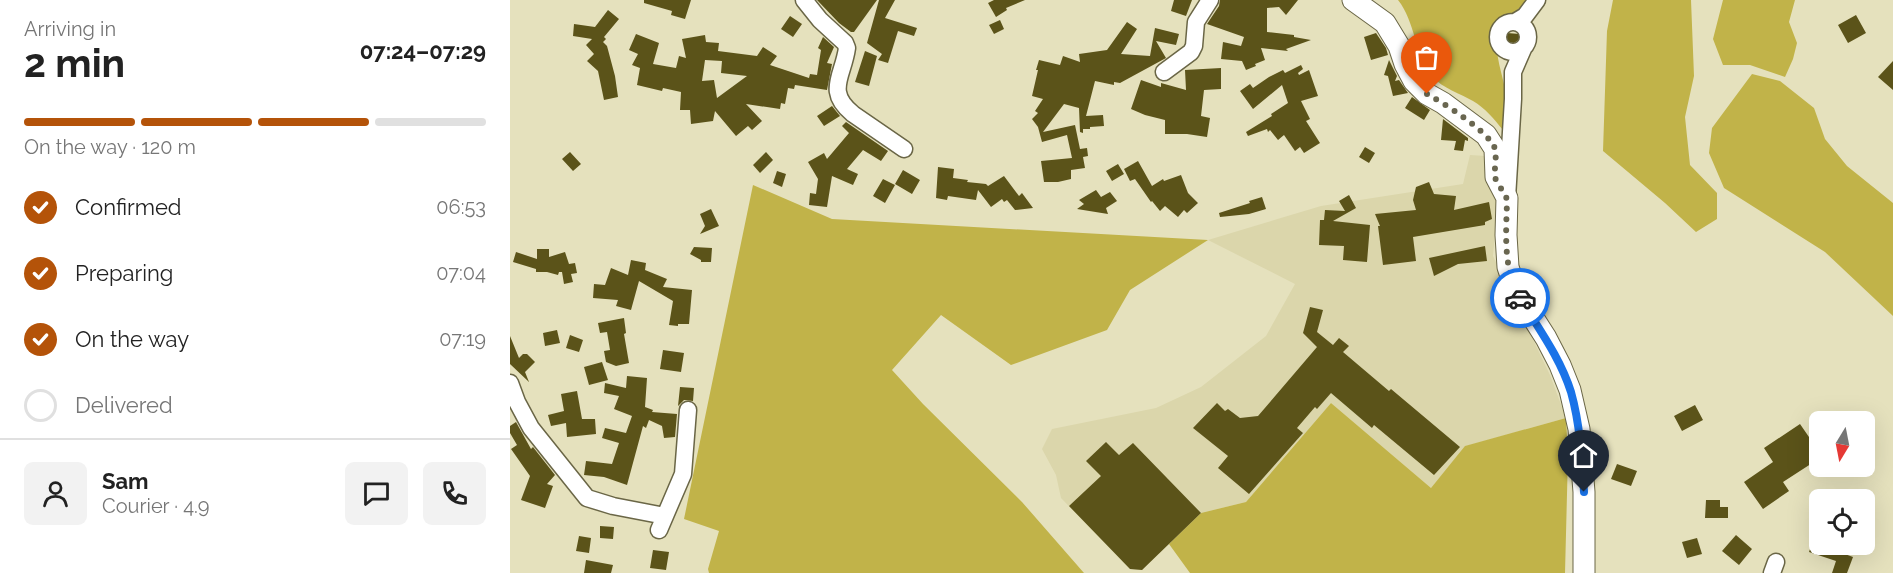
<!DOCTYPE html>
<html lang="en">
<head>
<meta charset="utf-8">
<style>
	:root { --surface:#fff; --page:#f2f2f2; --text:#222; --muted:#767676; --line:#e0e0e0; --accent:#b45309 }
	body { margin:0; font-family:Raleway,sans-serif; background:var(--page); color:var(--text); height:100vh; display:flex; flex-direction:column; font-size:22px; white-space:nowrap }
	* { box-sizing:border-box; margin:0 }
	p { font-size:20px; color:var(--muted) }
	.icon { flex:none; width:33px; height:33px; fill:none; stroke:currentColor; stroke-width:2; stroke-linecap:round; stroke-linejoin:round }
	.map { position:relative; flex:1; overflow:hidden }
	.drawer { display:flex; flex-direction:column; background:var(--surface); width:510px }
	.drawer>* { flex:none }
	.needle { width:39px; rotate:190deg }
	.fabs { position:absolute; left:1299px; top:411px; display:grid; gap:12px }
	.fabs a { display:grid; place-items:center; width:66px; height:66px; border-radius:9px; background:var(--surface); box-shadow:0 6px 24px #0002; font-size:30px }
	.pin { position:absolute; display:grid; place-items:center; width:51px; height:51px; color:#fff; margin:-62px -26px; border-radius:50% 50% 50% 0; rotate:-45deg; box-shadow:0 0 6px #0007 }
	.pin .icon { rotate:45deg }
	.courier { position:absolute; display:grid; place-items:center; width:60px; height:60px; margin:-30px; border:4px solid #1a73e8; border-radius:50%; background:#fff; color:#222; box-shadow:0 2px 8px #0007 }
	.head em { font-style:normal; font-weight:700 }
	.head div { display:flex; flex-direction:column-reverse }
	.head { display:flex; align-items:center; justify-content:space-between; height:102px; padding:0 24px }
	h1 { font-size:39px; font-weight:700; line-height:45px }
	.bar { display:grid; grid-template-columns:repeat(4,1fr); gap:9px 6px; align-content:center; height:72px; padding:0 24px }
	.bar i { height:8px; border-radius:4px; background:var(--line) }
	.bar .on { background:var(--accent) }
	.bar p { grid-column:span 4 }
	.line { display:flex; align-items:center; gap:15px; padding:0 24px; border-top:2px solid var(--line) }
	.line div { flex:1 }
	.round { display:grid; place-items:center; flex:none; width:63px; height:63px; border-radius:9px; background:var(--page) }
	ol { padding:0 24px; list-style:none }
	li { display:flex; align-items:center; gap:18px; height:66px }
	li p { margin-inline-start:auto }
	li .icon { padding:6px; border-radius:50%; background:var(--accent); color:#fff; stroke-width:4 }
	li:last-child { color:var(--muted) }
	li i { width:33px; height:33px; border:3px solid var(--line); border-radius:50% }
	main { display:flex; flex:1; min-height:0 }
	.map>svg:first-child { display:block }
	.built { fill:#dbd6ab }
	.green { fill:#c1b349 }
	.building { fill:#5b5319; fill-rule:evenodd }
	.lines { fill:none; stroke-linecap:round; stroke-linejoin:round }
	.minor-casing { stroke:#6a6646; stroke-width:19 }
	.major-casing { stroke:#6a6646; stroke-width:23 }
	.minor { stroke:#fff; stroke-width:16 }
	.major { stroke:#fff; stroke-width:21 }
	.done { stroke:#696650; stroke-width:6; stroke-dasharray:0 10.8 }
	.route { stroke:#1a73e8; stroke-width:8 }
</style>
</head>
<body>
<main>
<section class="drawer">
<div class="head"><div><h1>2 min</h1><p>Arriving in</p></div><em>07:24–07:29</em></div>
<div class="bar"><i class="on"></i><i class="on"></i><i class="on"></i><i></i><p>On the way · 120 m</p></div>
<ol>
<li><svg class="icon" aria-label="check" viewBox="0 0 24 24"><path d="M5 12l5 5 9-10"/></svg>Confirmed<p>06:53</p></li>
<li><svg class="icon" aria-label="check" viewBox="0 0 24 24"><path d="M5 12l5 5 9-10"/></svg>Preparing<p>07:04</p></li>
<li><svg class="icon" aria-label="check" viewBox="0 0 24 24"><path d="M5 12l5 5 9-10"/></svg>On the way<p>07:19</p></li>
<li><i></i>Delivered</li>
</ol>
<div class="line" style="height:108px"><a class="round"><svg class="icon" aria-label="person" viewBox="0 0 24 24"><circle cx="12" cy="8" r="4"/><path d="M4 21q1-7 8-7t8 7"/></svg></a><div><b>Sam</b><p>Courier · 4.9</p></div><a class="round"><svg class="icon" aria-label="chat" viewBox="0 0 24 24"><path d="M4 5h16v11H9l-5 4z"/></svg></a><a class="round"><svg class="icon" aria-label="phone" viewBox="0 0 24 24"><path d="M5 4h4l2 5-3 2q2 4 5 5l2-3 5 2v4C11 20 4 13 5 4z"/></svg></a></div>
</section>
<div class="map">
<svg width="1383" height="573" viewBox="0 0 1383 573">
	<rect width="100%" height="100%" fill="#e5e1bd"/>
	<!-- built -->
	<path class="built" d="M960,155L992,157L983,256L1040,375L1056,418L956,446L921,488L821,403L736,502L691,513L632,570L620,569L551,498L546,475L532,449L542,429L646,408L691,387L756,336L785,284L698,240L811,206L953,184Z"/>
	<!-- green -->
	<path class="green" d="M888,0H1018C1009,12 992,15 988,33C983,53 994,78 997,98C999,107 995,120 993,130C984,119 975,108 963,101C951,94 932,88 923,77C905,55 905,21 888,0Z
		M1103,0H1181L1184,76L1175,117L1180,165L1207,193V219L1186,232L1155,203L1093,151L1097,31Z
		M1213,0H1285L1279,22L1287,43L1283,59L1275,77L1240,65H1213L1203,39Z
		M1242,74L1270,81L1304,108L1315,139L1337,166L1383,203V316L1315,252L1214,188L1199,153L1202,128Z
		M243,185L322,219L698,240L620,290L597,330L501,365L431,315L382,370L413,404L512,502L574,573H199L198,569L209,531L174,519Z
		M821,403L921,488L955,446L1056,418L1058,455L1055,573H680L659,544L691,513L736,502Z"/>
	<!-- building -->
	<path class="building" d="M134,0H181L175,19L161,15L162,11L134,3Z
		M307,0H367L344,32H341L329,23Z
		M369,0H385L375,18L407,28L404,36L388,31L378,63L368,60L372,54L357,43Z
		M484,0H515L496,8L497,10L486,17L478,3Z
		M664,0H682L676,16L661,11Z
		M710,0H788L776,15L769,7L757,8V32L784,35V37L801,40L776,49L778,51L751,48L755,60L745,64L746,66L736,70L732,61L711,59L713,42L731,46L734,37L697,24L709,6Z
		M98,10L109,19L94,37L96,39L93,42L97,46L105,76L108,97L94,100L88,71L77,61L84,54L76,45L82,39L63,36L64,24L85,27Z
		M1346,15L1356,33L1338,43L1328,25Z
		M280,16L292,24L283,37L271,29Z
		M490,20L494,29L484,34L479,25Z
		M617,22L627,29L611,54L640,56L645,28L669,34L666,45L646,41L656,58L610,83L604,82V85L585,81L576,116L593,115L594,126L580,127V129H573V133L570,132L569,108L554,104L533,132L565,125L570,149L577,148L578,156L573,157L575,168L561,170V179L548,182H534L531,161L562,158L557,135L532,142L528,127L522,119L528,113L525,111L533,99L522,96L528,70H526L529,60L550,65L553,56L570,62L569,54L597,50Z
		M866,33L876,48L878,55L861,60L854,37Z
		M997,33L1010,34V39L1004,43L996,42Z
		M126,34L149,43L143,64L166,68L169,56L176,58L172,39L195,35L196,42L209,43L208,51L247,56L253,47L267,56L260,65L299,78L300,74L307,75L311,50L308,48L313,37L324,47L317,63L322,64L317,90L285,85L284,89L278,88L275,104L271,103L270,109L236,104L252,121L242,130L238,126L226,136L205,111L203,121L181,124L180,110H170L171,92L153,88L152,91L127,85L130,68L122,65L128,54L119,50ZM195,60L212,61L211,73L237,76L207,98L204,80L192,81Z
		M355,51L367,56L359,86L345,82Z
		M879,60L887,76L885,81L889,80L898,93L883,96L878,76L874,75Z
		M1383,61V90L1368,77Z
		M791,65L793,69L788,73L789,75L799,70L808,96L791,101L800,119L796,121L810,143L794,153L790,147L785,151L774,135L768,140L760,130L758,132L757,129L738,136L736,132L762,116L761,114L778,103L772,85L743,109L730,91L740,84L743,88L759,77L773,70L775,73Z
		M711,68V89L694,90L691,116L700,118L697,137L677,134H655V120L635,115L621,109L631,80L651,87V83L676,90L675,70Z
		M902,97L920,110L914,120L895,108Z
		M322,106L330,116L314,126L307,116Z
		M933,119L958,138V141L955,140L953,151L944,150L946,141L931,140Z
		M336,122L378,151L371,161L353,150L337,169L348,174L343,185L322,176L317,207L299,205L300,193L306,194L308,179L298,162L314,153L317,159L339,133L332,126Z
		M855,147L865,153L859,163L849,157Z
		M60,152L71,164L63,171L52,159Z
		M256,152L263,160L250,173L243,165Z
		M628,161L642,186L653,179L654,181L671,175L678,193L688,203L677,213L674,210L668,217L655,206L650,211L642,201L641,202L625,179L620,181L614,169Z
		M608,164L614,174L602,181L596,171Z
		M428,167L444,169L443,178L458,180L457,182L476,184L478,186L494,176L509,196L512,193L523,208L505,210L497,200L494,202L492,199L481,207L468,190L466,200L438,196L437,200L426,198Z
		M393,170L410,180L402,194L385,184Z
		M267,171L276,174L272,187L263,183Z
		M373,179L385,185L375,203L363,196Z
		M919,182L924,194L946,196L944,210L979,202L982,219L975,222V225L903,237L906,261L873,265L868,226H870L865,214L906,210L903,200L906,187Z
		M586,190L591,197L600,192L607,201L596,208L598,214L567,209L574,204L569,200Z
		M839,195L846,208L823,221L860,225L857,262L833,260L834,246L809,245L810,220H814L815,210L835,211L829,201Z
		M752,197L756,209L739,214L710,217L709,213L740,203L739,201Z
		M201,209L209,226L190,234L195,226L190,214Z
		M975,246L977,261L948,264L924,276L919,258Z
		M184,247L202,248L201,262H191V260L180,254Z
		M27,249H39V257L55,252L59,264L65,263L67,273L61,274L63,282L54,284L52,272H49L48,275L37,272H26V269L3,262L6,252L27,259Z
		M121,260L136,263L135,270L157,279L153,287L182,290L179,324H168V326L159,325L163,301L129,281L121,310L106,306L108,300L83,298L84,284L95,285L101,268L118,275Z
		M800,307L813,310L807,332L823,345L829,338L839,346L833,352L879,391L881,389L950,447L924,475L864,425L862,428L821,393L807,409L805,407L787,428L793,433L739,494L708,468L718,456L683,428L707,403L715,411L718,409L730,418L748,416L807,347L793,333Z
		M114,318L116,333L114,334L119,363L106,366L96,362L94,351L100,350L97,332L90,333L88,323Z
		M47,330L50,343L35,346L33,333Z
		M60,335L73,340L69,352L56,348Z
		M0,336L9,358L13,354H17L25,362L15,372L19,382L0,364Z
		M153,350L174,353L171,372L150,369Z
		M92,362L98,380L79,385L74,367Z
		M117,376L137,378L135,407L143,410L142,412L167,414L165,437L154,438L152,426L139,420L136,428L133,426L117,485L94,477L74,475L76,461L102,464L109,443L92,438L95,428L116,433L122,416L104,409L109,396L94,393L95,383L116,388Z
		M170,387L184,388L183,401L174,400L168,406Z
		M67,391L72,419H85L86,434L57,437L56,423L41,426L38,415L54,411L51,394Z
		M1185,405L1193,420L1172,431L1164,416Z
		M6,422L21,449L23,447L45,475L37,484L43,486L35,508L11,500L20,476L1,449L7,445L0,433V426Z
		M1290,424L1310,453V458L1273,482L1279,491L1253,509L1234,482L1263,462L1254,448Z
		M596,442L609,455L623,443L691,513L632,570L620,569L559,506L591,476L576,461Z
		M1107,464L1127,471L1121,486L1101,479Z
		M1196,500H1210V507H1218V518H1195Z
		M90,526L104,527L103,539L90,538Z
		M1308,526H1310V544H1335L1332,553L1343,557L1337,573H1322L1326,561L1299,552Z
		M1226,535L1242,549L1229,565L1212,551Z
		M69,536L81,538L79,553L66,551Z
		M1187,538L1192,554L1177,558L1172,542Z
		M143,550L159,552L156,570L140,568Z
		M76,560L103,565L101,573H74Z"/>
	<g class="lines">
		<defs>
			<path id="minor" d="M294,0L310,20L335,43L337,48C333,77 315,91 343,114L394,149
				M988 37a15 15 0 1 1 30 0a15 15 0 1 1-30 0Z
				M1005,22L1015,16L1027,0
				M654,72L681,52L684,46L686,22L700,0
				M997,198L1003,99V72L1013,49
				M0,383L7,402L21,428L77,498L103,506L155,516
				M149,530L173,474L178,410
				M1262,573L1266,562"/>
			<path id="major" d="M843,0L875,23L889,46L895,64L904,81L917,94L933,103L976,135L985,149L986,177L997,198L996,235L998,267L1006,291L1036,338L1050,365L1060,390L1069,429L1074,492V573"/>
		</defs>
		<!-- minor casing -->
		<use href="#minor" class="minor-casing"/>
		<!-- major casing -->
		<use href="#major" class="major-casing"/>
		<!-- minor -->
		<use href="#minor" class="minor"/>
		<!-- major -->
		<use href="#major" class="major"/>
	</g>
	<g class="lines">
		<!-- done -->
		<path class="done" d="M917,94C932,102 981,133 985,149C987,158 984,168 985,177C987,186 997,193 997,202C996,234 993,270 1010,298"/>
		<!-- route -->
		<path class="route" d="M1010,298C1028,328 1050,357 1061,392C1070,424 1072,458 1074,492"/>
	</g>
</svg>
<div class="fabs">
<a><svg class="needle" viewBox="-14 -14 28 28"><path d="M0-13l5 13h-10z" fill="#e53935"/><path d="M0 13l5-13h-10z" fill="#767676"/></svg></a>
<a><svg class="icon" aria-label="locate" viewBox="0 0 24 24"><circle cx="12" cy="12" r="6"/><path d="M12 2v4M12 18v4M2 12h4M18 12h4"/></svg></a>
</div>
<div class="pin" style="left:917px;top:94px;background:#ea580c"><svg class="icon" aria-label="bag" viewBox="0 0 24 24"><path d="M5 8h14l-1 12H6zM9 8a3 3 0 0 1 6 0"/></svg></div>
<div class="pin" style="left:1074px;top:492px;background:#1f2937"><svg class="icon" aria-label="home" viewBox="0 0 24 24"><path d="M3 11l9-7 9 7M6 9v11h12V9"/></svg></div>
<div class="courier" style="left:1010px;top:298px"><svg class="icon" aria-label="car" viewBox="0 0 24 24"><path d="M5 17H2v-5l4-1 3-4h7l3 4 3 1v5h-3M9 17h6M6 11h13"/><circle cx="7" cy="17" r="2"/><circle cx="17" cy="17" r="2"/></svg></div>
</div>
</main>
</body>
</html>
